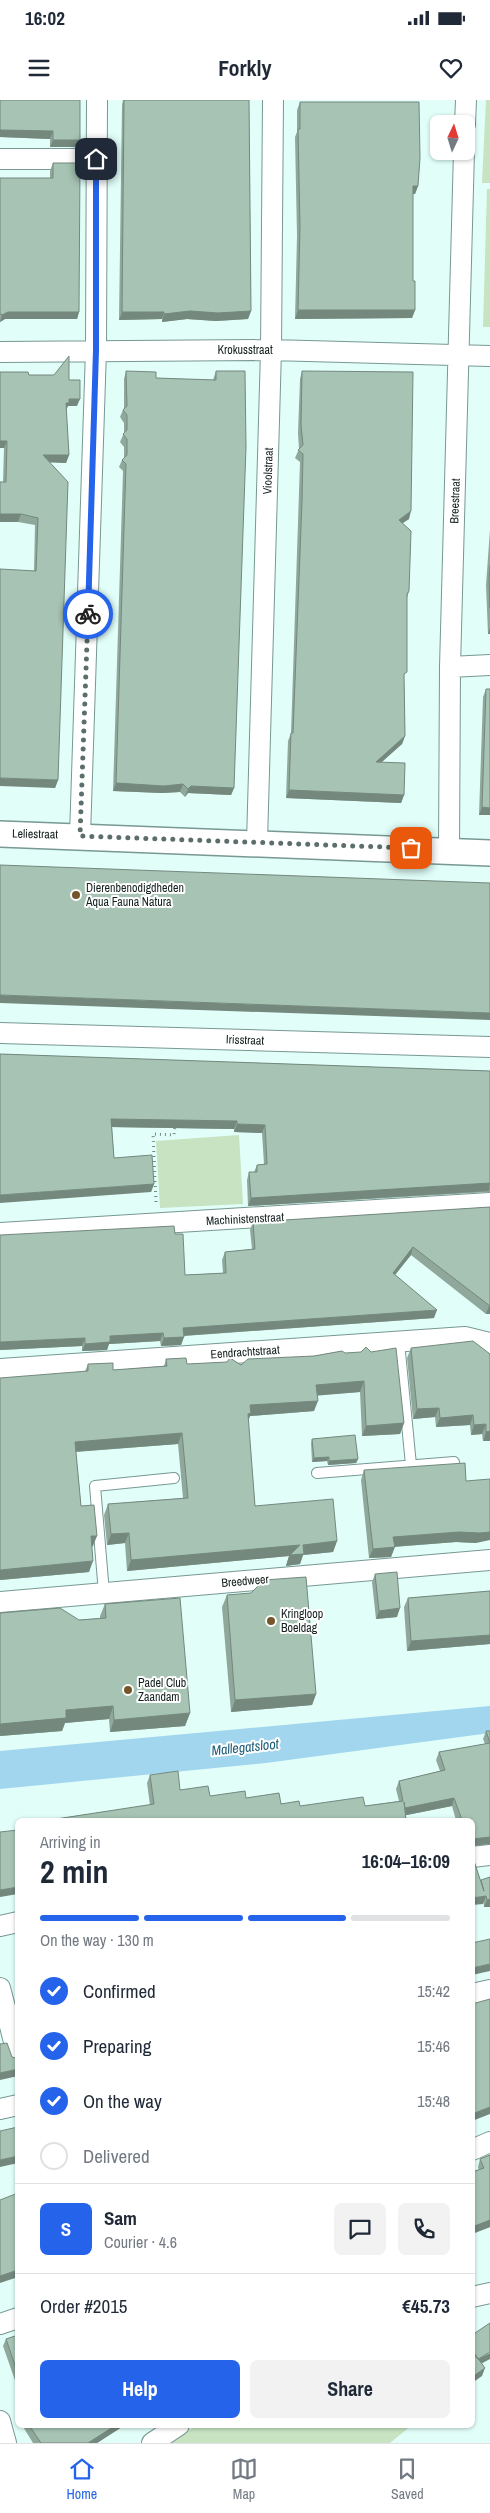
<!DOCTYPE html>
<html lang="en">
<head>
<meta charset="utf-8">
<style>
	:root { --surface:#fff; --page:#f2f2f3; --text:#1f2937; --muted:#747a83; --line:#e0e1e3; --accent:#2563eb }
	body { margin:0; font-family:"Archivo Narrow",sans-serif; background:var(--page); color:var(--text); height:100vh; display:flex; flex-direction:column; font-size:19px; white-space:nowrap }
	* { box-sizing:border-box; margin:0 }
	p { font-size:16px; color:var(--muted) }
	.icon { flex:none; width:28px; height:28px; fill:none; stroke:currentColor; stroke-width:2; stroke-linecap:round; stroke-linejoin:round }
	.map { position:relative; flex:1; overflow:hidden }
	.details { position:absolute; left:15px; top:1718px; width:460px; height:610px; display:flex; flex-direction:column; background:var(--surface); border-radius:8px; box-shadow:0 1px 4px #0004 }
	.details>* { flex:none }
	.needle { width:32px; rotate:4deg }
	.tools { position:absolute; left:430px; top:15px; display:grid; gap:10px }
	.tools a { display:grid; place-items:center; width:45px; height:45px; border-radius:8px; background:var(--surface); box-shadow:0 1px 4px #0004; font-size:25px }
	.pin { position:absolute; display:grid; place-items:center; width:42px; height:42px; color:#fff; margin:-21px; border-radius:10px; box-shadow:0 2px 8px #0006 }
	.courier { position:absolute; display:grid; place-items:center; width:50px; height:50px; margin:-25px; border:4px solid #2563eb; border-radius:50%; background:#fff; color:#222; box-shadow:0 1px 6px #0007 }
	.summary em { font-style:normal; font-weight:800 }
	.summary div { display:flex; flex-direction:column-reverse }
	.summary { display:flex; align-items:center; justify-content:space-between; height:85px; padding:0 25px }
	h1 { font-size:32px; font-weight:800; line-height:38px }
	.bar { display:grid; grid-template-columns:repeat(4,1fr); gap:8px 5px; align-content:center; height:60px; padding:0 25px }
	.bar i { height:6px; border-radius:4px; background:var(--line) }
	.bar .current { background:var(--accent) }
	.bar p { grid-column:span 4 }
	.line { display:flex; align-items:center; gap:12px; padding:0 25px; border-top:1px solid var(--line) }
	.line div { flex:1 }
	.round { display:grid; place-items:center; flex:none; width:52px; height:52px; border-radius:8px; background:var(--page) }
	ol { padding:0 25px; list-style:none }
	li { display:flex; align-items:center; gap:15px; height:55px }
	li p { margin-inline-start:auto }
	li .icon { padding:5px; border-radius:50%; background:var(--accent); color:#fff; stroke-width:4 }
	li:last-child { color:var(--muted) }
	li i { width:28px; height:28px; border:2px solid var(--line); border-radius:50% }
	.cta { display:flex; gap:10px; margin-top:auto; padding:10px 25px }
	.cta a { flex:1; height:58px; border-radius:8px; background:var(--accent); color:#fff; font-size:20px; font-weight:800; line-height:58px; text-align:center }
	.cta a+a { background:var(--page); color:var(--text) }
	.status { display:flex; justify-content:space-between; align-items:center; height:35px; padding:0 25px; background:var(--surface); direction:ltr }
	.status svg { height:14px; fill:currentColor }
	header { display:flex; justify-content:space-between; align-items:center; height:65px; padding:0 25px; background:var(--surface); font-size:22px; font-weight:800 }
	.tab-bar { display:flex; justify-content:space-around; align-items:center; height:70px; border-top:1px solid var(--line); background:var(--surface); font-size:14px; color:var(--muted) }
	.tab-bar a { display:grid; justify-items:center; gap:2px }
	.tab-bar .current { color:var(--accent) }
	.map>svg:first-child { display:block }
	.green { fill:#c7e3c1 }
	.water { fill:#a2d6ee }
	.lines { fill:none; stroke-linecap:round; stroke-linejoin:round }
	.service-casing { stroke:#779893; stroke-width:12 }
	.minor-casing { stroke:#779893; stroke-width:22 }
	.tertiary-casing { stroke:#779893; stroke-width:28 }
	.path { stroke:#738784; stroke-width:3; stroke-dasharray:1 4; stroke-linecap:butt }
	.service { stroke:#fff; stroke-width:10 }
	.minor { stroke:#fff; stroke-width:20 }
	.tertiary { stroke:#fff; stroke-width:25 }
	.wall { fill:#8fa89b }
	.shaded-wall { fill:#74887e }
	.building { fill:#a6c3b4; stroke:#74887e }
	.done { stroke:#5c6e6b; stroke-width:5; stroke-dasharray:0 9 }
	.route { stroke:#2563eb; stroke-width:6 }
	.poi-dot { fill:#74562a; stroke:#fff; stroke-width:2 }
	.labels { text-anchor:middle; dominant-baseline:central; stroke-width:4; stroke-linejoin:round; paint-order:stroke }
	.street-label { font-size:12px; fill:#14211f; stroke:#fff }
	.poi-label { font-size:12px; fill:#14211f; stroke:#fff; text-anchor:start }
	.water-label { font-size:14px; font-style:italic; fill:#1f5e77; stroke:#fff }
</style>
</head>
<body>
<div class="status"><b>16:02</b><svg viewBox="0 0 49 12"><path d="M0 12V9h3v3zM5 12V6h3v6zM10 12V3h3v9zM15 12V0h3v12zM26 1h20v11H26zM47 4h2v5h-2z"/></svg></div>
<header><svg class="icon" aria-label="menu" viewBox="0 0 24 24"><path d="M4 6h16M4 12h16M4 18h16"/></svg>Forkly<svg class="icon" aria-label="heart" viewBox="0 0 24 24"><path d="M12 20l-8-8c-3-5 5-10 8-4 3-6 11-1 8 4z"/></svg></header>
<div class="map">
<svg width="490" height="2343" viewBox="0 0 490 2343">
	<rect width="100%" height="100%" fill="#e1fef9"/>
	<!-- green -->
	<path class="green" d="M486,0H490V83H482Z
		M487,89H490V227H483Z
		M239,1035L243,1104L160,1108L156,1041Z
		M197,2325H412L390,2343H169Z"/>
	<!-- water -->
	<path class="water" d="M490,1606V1633L266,1663L0,1689V1651Z"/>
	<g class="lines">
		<defs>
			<path id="service" d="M399,1242L411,1365
				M317,1373L454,1362
				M104,1493L95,1386L174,1378"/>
			<path id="minor" d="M465,24L466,0
				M0,59H97
				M0,252L271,250L490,256
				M450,567L490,565
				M80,736L96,250L97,0
				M257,742L271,250L273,0
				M449,750L450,567L464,51
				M0,933L490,947
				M0,1133L490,1103
				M0,1269L465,1237L490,1243
				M0,1502L490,1460
				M472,1757L490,1755
				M0,1826L18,1822
				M0,1888L18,1957
				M472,1894L490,1890
				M0,2009L18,2005
				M472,2050L490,2042
				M472,2197L490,2193
				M0,2224L18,2218
				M0,2321L6,2343
				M152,2343L179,2325"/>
			<path id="tertiary" d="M0,734L490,753"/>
		</defs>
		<!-- service casing -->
		<use href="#service" class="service-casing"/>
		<!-- minor casing -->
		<use href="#minor" class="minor-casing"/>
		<!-- tertiary casing -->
		<use href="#tertiary" class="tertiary-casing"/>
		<!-- path -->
		<path class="path" d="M156,1102L153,1034L174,1035L175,1026"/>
		<!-- service -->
		<use href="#service" class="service"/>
		<!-- minor -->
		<use href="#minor" class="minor"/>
		<!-- tertiary -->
		<use href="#tertiary" class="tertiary"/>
	</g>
	<!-- wall -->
	<path class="wall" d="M0,0L80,40L77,47H50V39L0,37Z
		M123,0H249L251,211L248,219L216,221L187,219L162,222V219L119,220L122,5Z
		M300,2L418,86L415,94H413V181L415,210L412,218L295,219L297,136L295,37L297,32V10Z
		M53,63L79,212L77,219H5L0,222V78H50V71Z
		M126,271L156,278L213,280L216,271L234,688L231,695L188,693L185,697L180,692L162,693L113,691L123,371L119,367L122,360L124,358V347L120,342L124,333V323L120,317L123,310L124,308V279Z
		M302,271L409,419L403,423L409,491L407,498L404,578L405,636L402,644L381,662L404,695L401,703L286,698L288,641L291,633L300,362L295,358L299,349L298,333L300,279Z
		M0,272L29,275L69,280L77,306H68L66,310L69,355L66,363L50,362L58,680L55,688L34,471L35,425L18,422H0V382H3L4,348H0Z
		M490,430V534H488L486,485Z
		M486,589H490V715H479L483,597Z
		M0,954L490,971V1092L248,1106L247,1080L249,1072H254L257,1065L264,1064L262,1033L234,1032V1029L112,1027L114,1058L154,1084L151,1092Z
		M490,1107V1214H486L411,1155L395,1175L434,1218L184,1236L181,1245L161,1246L160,1241L109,1244L107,1250L82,1251V1246L0,1250L175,1134L185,1175L223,1173L222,1160L225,1152L252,1149L250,1130L253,1122Z
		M411,1248L490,1254V1341H483L482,1334L471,1335L470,1325L436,1327L435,1317L413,1319L407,1258Z
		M342,1251L404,1323L400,1334L362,1336L360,1292L317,1295L314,1311L250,1316L248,1320L255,1406L337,1441L333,1452L303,1455L300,1464L286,1466L289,1456L127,1471L125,1443L107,1445L104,1415L108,1404L183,1398L178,1344L76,1352L81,1406L93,1446L92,1447L89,1472L0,1480L88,1264L113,1270L164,1266L166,1259L187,1264L241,1265L314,1256Z
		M312,1339L358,1359L356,1363L328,1365L327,1361L312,1362L311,1343Z
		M364,1370L466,1381L476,1443L456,1442L394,1447L391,1457L369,1458L361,1380Z
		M375,1474L397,1517L376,1519L372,1482Z
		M490,1491V1544L407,1551L404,1507L408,1498Z
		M227,1495L316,1594L312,1605L231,1612L222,1507Z
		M105,1504L190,1613L185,1626L110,1632L109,1619L65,1623L62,1631L0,1636V1513L79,1520L100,1518V1516Z
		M486,1631H490V1744L472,1746V1720H456L452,1706L406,1715V1720H56V1719L150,1705L147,1683L150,1675L180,1690L210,1696L246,1698L300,1706H365L399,1701L396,1689L399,1681L440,1671L436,1660L439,1652L485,1644L483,1639Z
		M490,1777V1807H484L481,1781Z
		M490,2055V2127L472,2134V2072L479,2070L478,2067L480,2059Z
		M18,2235V2289L3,2246L6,2239Z
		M22,2325H125L97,2343H33Z"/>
	<!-- shaded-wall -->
	<path class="shaded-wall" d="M0,30H19L53,31L50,39L0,37Z
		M53,40H80L77,47H50Z
		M413,86H418L415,94H410Z
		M298,210H415L412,218L295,219Z
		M190,211H251L248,219L216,221L187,219L162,222L164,214Z
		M8,212H79L77,219H5L0,222L2,215Z
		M122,212H164L162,219L119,220Z
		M69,299H80L77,306H68L66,310V303Z
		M0,341H7L4,348H0Z
		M43,355H69L66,363L40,362Z
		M411,411L409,419L396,427L399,420Z
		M0,414H21L18,422H0Z
		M490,528V534H488Z
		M405,636L402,644L373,670L376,662Z
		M0,678L58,680L55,688L0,686Z
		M116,683L183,684L180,692L162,693L113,691Z
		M191,686L234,688L231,695L188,693L185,697L188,689Z
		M289,690L404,695L401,703L286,698Z
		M482,707L490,708V715H479Z
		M0,895L490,913V920L0,903Z
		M111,1019L237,1021L234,1029L108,1027Z
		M237,1024L265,1025L262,1033L234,1032Z
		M490,1083L489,1091L248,1106L251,1098Z
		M154,1084L151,1092L0,1103V1095Z
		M413,1147L411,1155L390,1181L393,1173Z
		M489,1206H490V1214H486Z
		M437,1210L434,1218L180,1236L183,1228Z
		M163,1233L160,1241L109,1244L107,1250L82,1251L85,1244L110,1236Z
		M184,1237L181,1245L161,1246L164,1238Z
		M85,1238L82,1246L0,1250V1242Z
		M364,1281L360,1292L313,1296L316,1285Z
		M318,1301L314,1311L250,1316L247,1324H244L250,1305Z
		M439,1308L435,1317L413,1319L417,1309Z
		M473,1315L470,1325L436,1327L440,1318Z
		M404,1323L400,1334L362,1336L366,1326Z
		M486,1324L482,1334L471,1335L474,1325Z
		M490,1331V1341H483L486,1332Z
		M182,1333L178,1344L71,1352L75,1342Z
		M329,1357L327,1361L312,1362L314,1358Z
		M358,1359L356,1363L328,1365L329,1361Z
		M459,1432H490V1440L476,1443L456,1442L390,1447L393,1437Z
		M129,1433L125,1443L107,1445L111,1434Z
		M91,1436H97L93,1446L87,1447Z
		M337,1441L333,1452L303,1455L300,1464L286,1466L289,1456L127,1471L131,1460Z
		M395,1447L391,1457L369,1458L373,1449Z
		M93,1461L89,1472L0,1480V1470Z
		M400,1508L397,1517L376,1519L379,1511Z
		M490,1535V1544L407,1551L411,1541Z
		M316,1594L312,1605L231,1612L235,1600Z
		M113,1606L109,1619L65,1623L62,1631L0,1636V1624L66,1610Z
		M190,1613L185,1626L110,1632L114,1620Z
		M454,1698L452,1706L402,1716L405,1708Z
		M490,1737V1744L472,1746V1739Z
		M18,1787V1794L0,1797V1790Z
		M486,1796L483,1804L472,1805V1798Z
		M490,1799V1807H484L487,1800Z
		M490,1864V1871L472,1875V1868Z
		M18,1969V1976L0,1980V1973Z
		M490,2007V2014L472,2021V2014Z
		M18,2056V2063L0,2067V2060Z
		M490,2120V2127L472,2134V2127Z
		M18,2170V2177L0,2183V2176Z
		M490,2253V2259L475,2267L478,2259Z
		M485,2268L482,2276L472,2283V2277Z
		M116,2325H125L97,2343H88Z"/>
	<!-- building -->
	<path class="building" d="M0,0H80V40H53V31L0,30Z
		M124,0H249L251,211L218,213L190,211L164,214V212H122Z
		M300,2H419L420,58L418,86H413V181H415V210H298L300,128L298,29H300Z
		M53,63H80L79,212H8L2,215L0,214V78H53Z
		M69,256V280H80V299H69V303H66L69,355H43L68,382L58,680L0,678V469L36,471L38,418L21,414H0V382H6L7,341H0V272H28L29,275H54Z
		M126,271L156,272V278L216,280V271H245L246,347L234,688L191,686L188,689L183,684L164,686L116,683L126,364L122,360L127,355V339L123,334L127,330V315L123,310L127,306Z
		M302,271L413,272L411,411L399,420L411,431L409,491L407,494V572L404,574L405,636L376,662L405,663L404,695L289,690L291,633H293L302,401L303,354L298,350L303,345L301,325Z
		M490,466V508L489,478Z
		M486,589H490V708L482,707Z
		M0,765L490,783V913L0,895Z
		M0,954L490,971V1083L251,1098L249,1072H257V1065L267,1064L265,1025L237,1024V1021L111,1019L114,1058L152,1055L154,1084L0,1095Z
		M490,1107V1206L413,1147L393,1173L437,1210L183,1228L184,1237L164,1238L163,1233L110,1236V1242L85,1244V1238L0,1242V1135L174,1126L175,1134H183L185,1175L226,1173L225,1152L255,1149L253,1122Z
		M473,1241L490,1254V1331L486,1332V1324L474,1325L473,1315L440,1318L439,1308L417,1309L411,1248Z
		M366,1247L371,1252L396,1248L404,1323L366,1326L364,1281L316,1285L318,1301L250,1305L251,1313L248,1314L255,1406L333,1399L337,1441L303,1445L304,1454L290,1455L300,1445L131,1460L129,1433L111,1434L108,1404L188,1398L182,1333L75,1342L81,1406L94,1405L97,1436H91L93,1461L0,1470V1278L88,1271V1264L113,1263V1270L167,1266L166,1259L186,1258L187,1264L227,1262L230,1258L241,1265L248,1259L314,1256L342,1251L345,1253L361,1252Z
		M355,1335L358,1359L329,1361V1357L314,1358L312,1339Z
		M465,1363L466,1381L490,1379V1432L480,1433L459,1432L393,1437L395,1447L373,1449L364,1370Z
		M397,1472L400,1508L379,1511L375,1474Z
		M306,1477L316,1594L235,1600L227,1495L251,1493L264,1480Z
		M490,1491V1535L411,1541L408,1498Z
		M180,1498L190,1613L114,1620L113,1606L66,1610V1618L0,1624V1513L60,1508L79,1520L106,1518L105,1504Z
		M486,1631H490V1643Z
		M490,1643V1737L472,1739V1720H462L454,1698L405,1708L404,1702L406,1720H57L56,1719L154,1704L150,1675L178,1671L180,1690L208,1686L210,1696L245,1691L246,1698L279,1693L281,1704L299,1701L300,1706L363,1697L365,1706L403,1701L399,1681L445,1670L439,1652Z
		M18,1730V1787L0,1790V1732Z
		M472,1760L474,1761L484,1791L481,1780L490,1777V1799L487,1800L486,1796L472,1798Z
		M490,1839V1864L472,1868V1843Z
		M490,1899V2007L472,2014V1904Z
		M7,1943L12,1957L18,1959V1969L0,1973V1944Z
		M18,2027V2056L0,2060V2031Z
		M490,2055V2120L472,2127V2072L484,2068L480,2059Z
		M18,2093V2170L0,2176V2100Z
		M490,2223V2252L478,2259L472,2252V2235Z
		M18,2235V2274L6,2239Z
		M472,2253H474L485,2268L472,2277Z
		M29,2325H116L88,2343H41Z"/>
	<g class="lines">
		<!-- done -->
		<path class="done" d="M88,514L80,736L411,748"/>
		<!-- route -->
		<path class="route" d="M88,514L96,250V59"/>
	</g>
	<!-- markers -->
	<g class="poi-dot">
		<circle cx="76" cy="795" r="5"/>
		<circle cx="271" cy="1521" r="5"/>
		<circle cx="128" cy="1590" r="5"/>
	</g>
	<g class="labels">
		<!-- street labels -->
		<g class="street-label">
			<text x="245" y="250">Krokusstraat</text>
			<text transform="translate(268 371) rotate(-88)">Vioolstraat</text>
			<text transform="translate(455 401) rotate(-88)">Breestraat</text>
			<text transform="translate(35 734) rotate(1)">Leliestraat</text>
			<text transform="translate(245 940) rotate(2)">Irisstraat</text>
			<text transform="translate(245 1119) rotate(-3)">Machinistenstraat</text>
			<text transform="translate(245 1252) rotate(-4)">Eendrachtstraat</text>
			<text transform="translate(245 1481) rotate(-5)">Breedweer</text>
		</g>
		<!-- poi labels -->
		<g class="poi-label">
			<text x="86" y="788">Dierenbenodigdheden<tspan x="86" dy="14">Aqua Fauna Natura</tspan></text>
			<text x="281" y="1514">Kringloop<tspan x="281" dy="14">Boeldag</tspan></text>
			<text x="138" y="1583">Padel Club<tspan x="138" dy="14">Zaandam</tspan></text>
		</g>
		<!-- water labels -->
		<g class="water-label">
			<text transform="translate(245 1647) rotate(-6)">Mallegatsloot</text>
		</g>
	</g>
</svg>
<div class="tools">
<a><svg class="needle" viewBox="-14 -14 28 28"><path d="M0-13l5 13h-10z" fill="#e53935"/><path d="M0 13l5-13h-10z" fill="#747a83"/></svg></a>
</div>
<div class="pin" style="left:411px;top:748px;background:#ea580c"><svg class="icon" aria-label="bag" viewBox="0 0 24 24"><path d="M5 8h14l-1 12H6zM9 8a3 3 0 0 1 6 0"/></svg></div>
<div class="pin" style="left:96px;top:59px;background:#1f2937"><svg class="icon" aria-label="home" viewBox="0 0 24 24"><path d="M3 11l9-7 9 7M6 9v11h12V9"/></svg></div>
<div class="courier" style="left:88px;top:514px"><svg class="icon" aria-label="bike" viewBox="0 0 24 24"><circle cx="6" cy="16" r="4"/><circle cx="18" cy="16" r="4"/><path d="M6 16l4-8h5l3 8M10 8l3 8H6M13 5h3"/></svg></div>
<section class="details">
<div class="summary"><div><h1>2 min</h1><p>Arriving in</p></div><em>16:04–16:09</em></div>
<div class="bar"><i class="current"></i><i class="current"></i><i class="current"></i><i></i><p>On the way · 130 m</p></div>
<ol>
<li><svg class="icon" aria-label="check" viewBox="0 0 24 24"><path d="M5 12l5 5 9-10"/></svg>Confirmed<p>15:42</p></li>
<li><svg class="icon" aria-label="check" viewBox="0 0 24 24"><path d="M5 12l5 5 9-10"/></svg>Preparing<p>15:46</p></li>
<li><svg class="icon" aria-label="check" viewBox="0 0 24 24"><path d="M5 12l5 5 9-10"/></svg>On the way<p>15:48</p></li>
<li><i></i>Delivered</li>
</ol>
<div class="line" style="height:90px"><b class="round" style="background:var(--accent);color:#fff">S</b><div><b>Sam</b><p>Courier · 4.6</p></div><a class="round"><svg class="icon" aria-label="chat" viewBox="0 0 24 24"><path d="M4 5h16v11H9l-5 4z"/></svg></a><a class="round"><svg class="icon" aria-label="phone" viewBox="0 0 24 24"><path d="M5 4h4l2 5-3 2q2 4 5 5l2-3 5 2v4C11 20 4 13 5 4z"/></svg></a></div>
<div class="line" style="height:65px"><div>Order #2015</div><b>€45.73</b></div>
<div class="cta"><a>Help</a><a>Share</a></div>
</section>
</div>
<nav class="tab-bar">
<a class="current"><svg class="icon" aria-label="home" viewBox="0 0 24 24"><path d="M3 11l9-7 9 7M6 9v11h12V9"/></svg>Home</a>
<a><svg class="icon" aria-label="map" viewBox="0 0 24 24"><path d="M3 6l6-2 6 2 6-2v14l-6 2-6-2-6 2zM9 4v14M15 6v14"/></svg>Map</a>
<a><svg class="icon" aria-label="saved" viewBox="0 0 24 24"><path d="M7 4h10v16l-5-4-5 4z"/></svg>Saved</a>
</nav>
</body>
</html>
